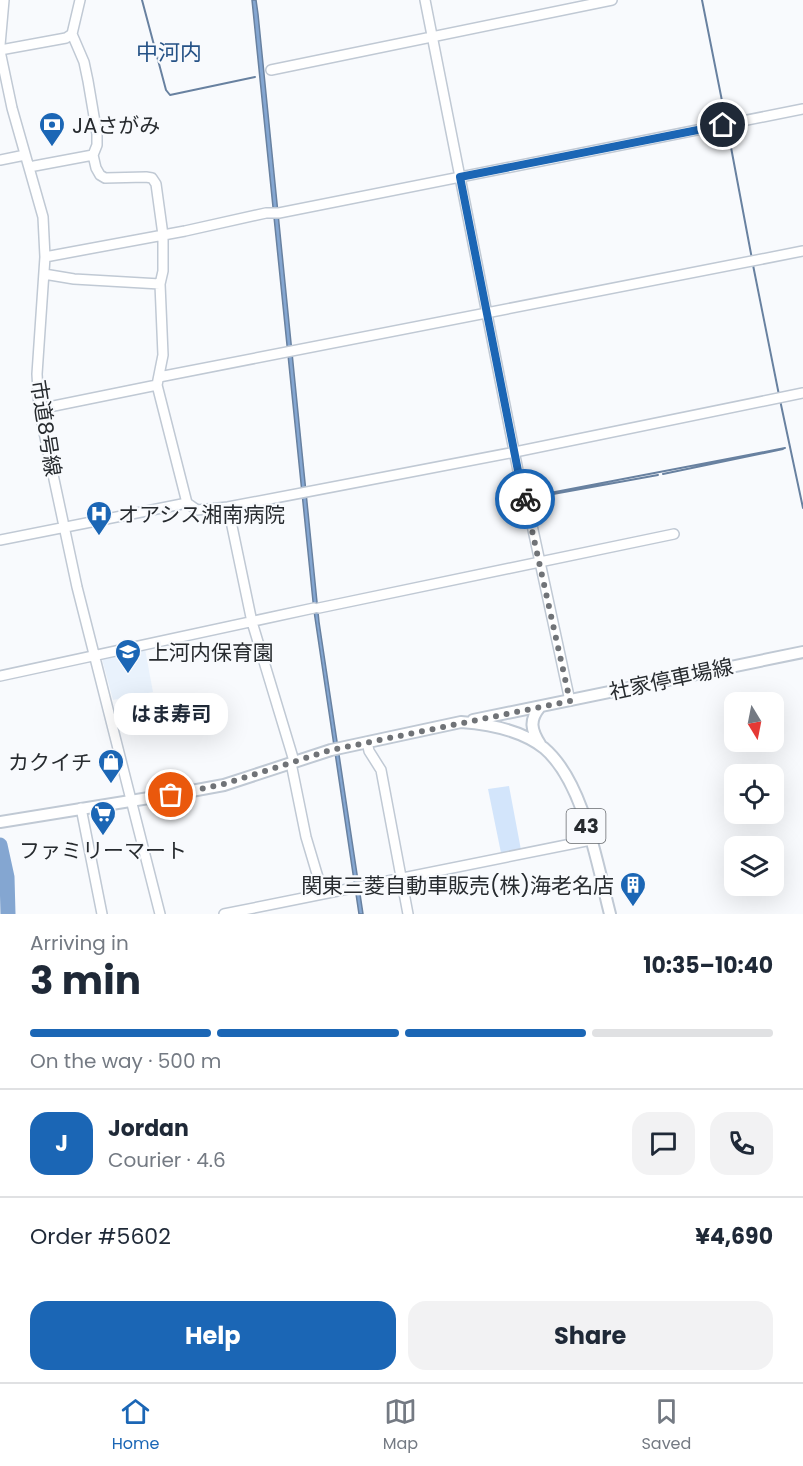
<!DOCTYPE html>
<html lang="en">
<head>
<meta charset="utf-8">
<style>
	:root { --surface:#fff; --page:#f2f2f3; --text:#1f2937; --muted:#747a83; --line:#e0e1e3; --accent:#1b66b5 }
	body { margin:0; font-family:Poppins,"Noto Sans JP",sans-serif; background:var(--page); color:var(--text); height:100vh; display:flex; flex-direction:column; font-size:22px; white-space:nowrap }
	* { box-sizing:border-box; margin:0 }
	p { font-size:20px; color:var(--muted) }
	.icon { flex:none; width:33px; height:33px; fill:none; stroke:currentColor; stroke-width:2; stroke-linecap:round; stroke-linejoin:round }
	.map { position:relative; height:914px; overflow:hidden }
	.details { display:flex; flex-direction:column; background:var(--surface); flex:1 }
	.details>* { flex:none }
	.needle { width:39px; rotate:170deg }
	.buttons { position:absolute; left:724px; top:692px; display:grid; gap:12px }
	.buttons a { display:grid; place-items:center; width:60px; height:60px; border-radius:12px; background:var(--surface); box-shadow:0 6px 24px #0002; font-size:30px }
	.pin { position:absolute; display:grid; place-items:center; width:51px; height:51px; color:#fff; margin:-26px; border:3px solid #fff; border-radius:50%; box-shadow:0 2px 6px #0007 }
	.courier { position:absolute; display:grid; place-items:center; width:60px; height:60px; margin:-30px; border:4px solid #1b66b5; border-radius:50%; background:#fff; color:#222; box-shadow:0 2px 8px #0007 }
	.bubble { position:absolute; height:42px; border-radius:18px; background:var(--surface); box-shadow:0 6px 24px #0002; font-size:20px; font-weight:700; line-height:42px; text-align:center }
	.head em { font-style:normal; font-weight:700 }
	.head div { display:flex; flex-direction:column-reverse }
	.head { display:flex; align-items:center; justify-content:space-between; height:102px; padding:0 30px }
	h1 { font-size:39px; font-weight:700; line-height:45px }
	.bar { display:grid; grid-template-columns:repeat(4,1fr); gap:9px 6px; align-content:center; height:72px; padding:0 30px }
	.bar i { height:8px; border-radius:4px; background:var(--line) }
	.bar .active { background:var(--accent) }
	.bar p { grid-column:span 4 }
	.line { display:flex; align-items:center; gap:15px; padding:0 30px; border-top:2px solid var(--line) }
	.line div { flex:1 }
	.round { display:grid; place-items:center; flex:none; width:63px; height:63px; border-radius:18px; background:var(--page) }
	.action { display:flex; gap:12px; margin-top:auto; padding:12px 30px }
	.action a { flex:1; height:69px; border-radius:18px; background:var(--accent); color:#fff; font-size:24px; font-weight:700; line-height:69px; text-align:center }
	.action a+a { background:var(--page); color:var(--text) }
	.dock { display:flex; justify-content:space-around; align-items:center; height:84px; border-top:2px solid var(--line); background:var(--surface); font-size:16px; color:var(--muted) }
	.dock a { display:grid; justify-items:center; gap:3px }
	.dock .active { color:var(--accent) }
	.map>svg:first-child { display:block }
	.built { fill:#e9f2fc }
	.green { fill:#d3e5fb }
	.water { fill:#84a6d1; stroke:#6881a0; stroke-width:1.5 }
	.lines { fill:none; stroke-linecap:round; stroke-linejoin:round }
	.stream { stroke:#6881a0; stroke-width:2 }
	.river { stroke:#84a6d1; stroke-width:15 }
	.minor-casing { stroke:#c0c9d4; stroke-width:12 }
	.major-casing { stroke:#c0c9d4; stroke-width:14 }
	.minor { stroke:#fff; stroke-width:9 }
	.major { stroke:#fff; stroke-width:10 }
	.done { stroke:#707377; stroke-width:6; stroke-dasharray:0 10.8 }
	.route { stroke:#1b66b5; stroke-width:8 }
	.labels { text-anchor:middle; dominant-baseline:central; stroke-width:4.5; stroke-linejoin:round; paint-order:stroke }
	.shield { fill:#f8fafd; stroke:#66696d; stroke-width:1.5 }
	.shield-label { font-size:20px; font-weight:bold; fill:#272b2f }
	.poi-label { font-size:21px; fill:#272b2f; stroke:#f8fafd; text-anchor:start }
	.street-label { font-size:21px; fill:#272b2f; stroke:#f8fafd }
	.neighbourhood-label { font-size:22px; fill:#255286; stroke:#f8fafd }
</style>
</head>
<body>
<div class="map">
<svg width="803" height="914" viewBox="0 0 803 914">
	<rect width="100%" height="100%" fill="#f8fafd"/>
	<!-- built -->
	<path class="built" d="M145,649L153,692L113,700L102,659Z"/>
	<!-- green -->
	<path class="green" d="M509,786L521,850L501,853L488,789Z"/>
	<!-- water -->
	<path class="water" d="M252,0H256L258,14L319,622L363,914H359L314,611Z"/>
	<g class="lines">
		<!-- stream -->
		<path class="stream" d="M142,0L166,90L170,95L255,77
			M702,0L726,121
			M727,126L752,259
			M753,265L779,395
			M780,400L803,508
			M663,474L783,449
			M529,497L785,448
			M531,498L658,475"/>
		<!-- river -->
		<path class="river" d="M0,845L7,877L8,914"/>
		<defs>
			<path id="minor" d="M80,0L72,34L84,62L88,81L97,134V145L93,155L96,168L100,175L105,178L146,177L152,178L156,184L163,235V271L160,284L163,355L157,385L187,503
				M425,0L523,496L527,502L570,701
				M0,45L4,0
				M0,50L66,38L72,34
				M0,51L12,108L43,217L45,257L37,374L39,409L77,587L160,914
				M271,70L612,0
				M0,160L25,155
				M29,167L93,155
				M45,257L185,231L266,213H279L803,109
				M44,274L74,279L160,284
				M159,377L803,251
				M39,409L157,385
				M228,507L252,622L294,761
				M0,540L187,503L197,510L228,507L515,452L803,393
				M319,608L674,534
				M0,676L314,608
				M367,742L369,751L381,770L408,914
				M291,763L306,837L323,894
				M81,808L102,914
				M224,914L591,840"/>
			<path id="major" d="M540,707C529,720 531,730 540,744
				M473,720L803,652
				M0,822L186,792L224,785L331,750L461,722C489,724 521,730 544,748C584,782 597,864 610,914"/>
		</defs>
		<!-- minor casing -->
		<use href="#minor" class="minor-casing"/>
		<!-- major casing -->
		<use href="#major" class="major-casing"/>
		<!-- minor -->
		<use href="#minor" class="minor"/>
		<!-- major -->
		<use href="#major" class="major"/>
	</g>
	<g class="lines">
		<!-- done -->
		<path class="done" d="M171,795L224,784L331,750L570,701L525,499"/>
		<!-- route -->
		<path class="route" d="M525,499L523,496L460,177L723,125"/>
	</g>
	<!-- icons -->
	<defs>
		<symbol id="bank-pin" viewBox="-11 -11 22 30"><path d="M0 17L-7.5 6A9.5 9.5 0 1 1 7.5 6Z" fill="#1b66b5" stroke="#f8fafd"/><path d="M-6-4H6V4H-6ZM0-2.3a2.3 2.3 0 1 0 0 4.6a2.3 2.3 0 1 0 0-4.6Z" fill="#fff"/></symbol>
		<symbol id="hospital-pin" viewBox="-11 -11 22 30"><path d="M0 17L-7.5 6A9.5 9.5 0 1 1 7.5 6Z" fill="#1b66b5" stroke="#f8fafd"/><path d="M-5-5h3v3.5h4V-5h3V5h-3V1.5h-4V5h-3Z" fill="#fff"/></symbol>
		<symbol id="school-pin" viewBox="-11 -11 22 30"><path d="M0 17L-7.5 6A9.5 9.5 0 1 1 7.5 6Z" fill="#1b66b5" stroke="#f8fafd"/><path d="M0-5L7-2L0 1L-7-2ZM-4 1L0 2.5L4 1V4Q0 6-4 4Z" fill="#fff"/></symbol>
		<symbol id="shop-pin" viewBox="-11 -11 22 30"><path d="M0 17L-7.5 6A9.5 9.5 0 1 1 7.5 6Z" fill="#1b66b5" stroke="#f8fafd"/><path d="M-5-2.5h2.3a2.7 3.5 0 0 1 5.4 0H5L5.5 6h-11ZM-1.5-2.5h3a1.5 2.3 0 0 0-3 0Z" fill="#fff"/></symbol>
		<symbol id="supermarket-pin" viewBox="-11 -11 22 30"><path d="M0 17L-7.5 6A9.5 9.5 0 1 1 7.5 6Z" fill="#1b66b5" stroke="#f8fafd"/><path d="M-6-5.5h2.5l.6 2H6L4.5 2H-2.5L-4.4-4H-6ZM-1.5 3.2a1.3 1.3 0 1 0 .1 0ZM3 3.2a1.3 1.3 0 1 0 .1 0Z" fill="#fff"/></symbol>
		<symbol id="building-pin" viewBox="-11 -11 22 30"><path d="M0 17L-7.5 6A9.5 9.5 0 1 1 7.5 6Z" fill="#1b66b5" stroke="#f8fafd"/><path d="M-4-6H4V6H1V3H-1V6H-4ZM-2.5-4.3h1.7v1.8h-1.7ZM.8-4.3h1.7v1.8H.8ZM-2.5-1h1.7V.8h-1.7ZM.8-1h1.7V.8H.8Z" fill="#fff"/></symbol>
	</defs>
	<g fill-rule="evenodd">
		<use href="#bank-pin" x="37" y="110" width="30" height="40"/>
		<use href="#hospital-pin" x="84" y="499" width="30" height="40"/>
		<use href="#school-pin" x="113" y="637" width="30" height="40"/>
		<use href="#shop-pin" x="96" y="747" width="30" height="40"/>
		<use href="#supermarket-pin" x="88" y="799" width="30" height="40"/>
		<use href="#building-pin" x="618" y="870" width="30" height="40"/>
	</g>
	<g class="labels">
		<!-- shield labels -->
		<rect class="shield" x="566.5" y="809" width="39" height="34" rx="4.5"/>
		<g class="shield-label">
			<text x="586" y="826">43</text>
		</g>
		<!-- poi labels -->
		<g class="poi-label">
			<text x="72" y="125">JAさがみ</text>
			<text x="118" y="514">オアシス湘南病院</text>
			<text x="148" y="652">上河内保育園</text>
			<text x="92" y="762" text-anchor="end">カクイチ</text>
			<text x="103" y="850" text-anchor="middle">ファミリーマート</text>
			<text x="614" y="885" text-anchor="end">関東三菱自動車販売(株)海老名店</text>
		</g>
		<!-- street labels -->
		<g class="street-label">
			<text transform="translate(46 428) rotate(81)">市道8号線</text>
			<text transform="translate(671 679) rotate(-12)">社家停車場線</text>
		</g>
		<!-- neighbourhood labels -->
		<g class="neighbourhood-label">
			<text x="169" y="52">中河内</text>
		</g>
	</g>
</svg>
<div class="buttons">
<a><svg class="needle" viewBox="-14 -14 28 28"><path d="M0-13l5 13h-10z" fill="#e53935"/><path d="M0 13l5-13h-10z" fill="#747a83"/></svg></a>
<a><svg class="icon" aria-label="locate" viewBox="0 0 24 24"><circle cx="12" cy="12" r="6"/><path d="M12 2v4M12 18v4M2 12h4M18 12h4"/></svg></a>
<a><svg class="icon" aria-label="layers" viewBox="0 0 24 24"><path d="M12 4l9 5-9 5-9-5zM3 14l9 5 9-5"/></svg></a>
</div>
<div class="pin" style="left:171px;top:795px;background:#ea580c"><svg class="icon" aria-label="bag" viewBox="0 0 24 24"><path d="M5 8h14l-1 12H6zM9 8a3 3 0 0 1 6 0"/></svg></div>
<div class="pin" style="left:723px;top:125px;background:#1f2937"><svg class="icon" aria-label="home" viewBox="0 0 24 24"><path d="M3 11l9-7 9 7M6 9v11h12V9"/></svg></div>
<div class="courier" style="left:525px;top:499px"><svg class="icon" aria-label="bike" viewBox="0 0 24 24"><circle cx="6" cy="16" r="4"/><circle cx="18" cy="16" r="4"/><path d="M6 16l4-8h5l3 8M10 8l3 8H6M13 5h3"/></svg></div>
<div class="bubble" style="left:114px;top:693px;width:114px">はま寿司</div>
</div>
<section class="details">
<div class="head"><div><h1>3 min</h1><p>Arriving in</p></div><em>10:35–10:40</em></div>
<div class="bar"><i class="active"></i><i class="active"></i><i class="active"></i><i></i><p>On the way · 500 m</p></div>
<div class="line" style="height:108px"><b class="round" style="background:var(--accent);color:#fff">J</b><div><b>Jordan</b><p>Courier · 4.6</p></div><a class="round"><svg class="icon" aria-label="chat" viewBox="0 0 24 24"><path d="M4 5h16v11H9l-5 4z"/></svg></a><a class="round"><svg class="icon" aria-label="phone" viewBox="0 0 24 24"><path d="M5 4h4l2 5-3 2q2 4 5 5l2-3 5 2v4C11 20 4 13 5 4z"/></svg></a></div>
<div class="line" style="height:78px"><div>Order #5602</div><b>¥4,690</b></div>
<div class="action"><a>Help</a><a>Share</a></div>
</section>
<nav class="dock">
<a class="active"><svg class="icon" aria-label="home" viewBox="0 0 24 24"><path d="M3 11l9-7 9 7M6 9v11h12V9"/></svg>Home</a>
<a><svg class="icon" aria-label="map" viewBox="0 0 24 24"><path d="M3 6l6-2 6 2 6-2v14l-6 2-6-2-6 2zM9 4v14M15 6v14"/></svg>Map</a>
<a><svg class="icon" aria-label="saved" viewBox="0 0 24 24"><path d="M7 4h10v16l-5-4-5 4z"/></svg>Saved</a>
</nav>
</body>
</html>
